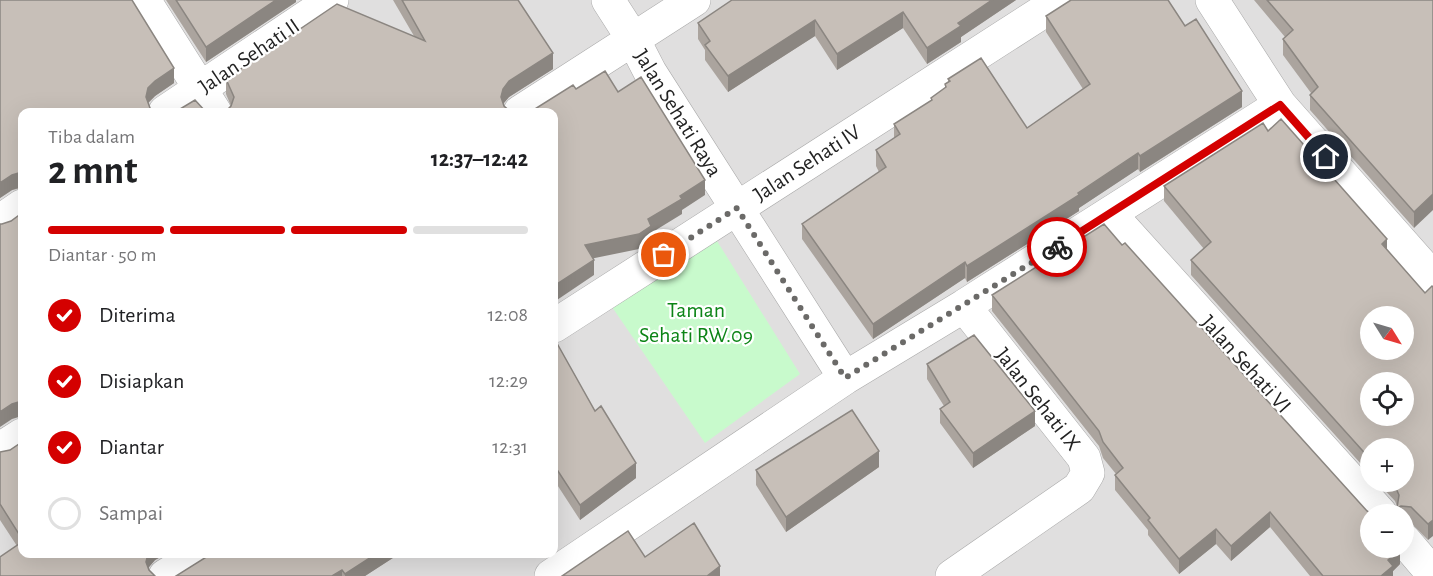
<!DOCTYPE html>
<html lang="id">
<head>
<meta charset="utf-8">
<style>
	:root { --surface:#fff; --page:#f2f2f2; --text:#202124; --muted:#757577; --line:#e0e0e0; --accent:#d40000 }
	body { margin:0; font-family:"Alegreya Sans",sans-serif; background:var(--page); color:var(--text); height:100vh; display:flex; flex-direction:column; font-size:22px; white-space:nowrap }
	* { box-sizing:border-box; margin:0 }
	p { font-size:20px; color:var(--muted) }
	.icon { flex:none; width:33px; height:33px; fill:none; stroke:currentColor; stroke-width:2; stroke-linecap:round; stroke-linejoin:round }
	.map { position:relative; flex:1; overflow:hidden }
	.panel { position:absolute; left:18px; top:108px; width:540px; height:450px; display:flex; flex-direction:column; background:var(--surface); border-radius:12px; box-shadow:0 6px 24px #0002 }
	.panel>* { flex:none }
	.needle { width:39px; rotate:127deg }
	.buttons { position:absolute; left:1360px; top:306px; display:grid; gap:12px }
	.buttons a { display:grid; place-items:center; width:54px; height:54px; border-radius:50%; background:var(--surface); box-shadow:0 6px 24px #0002; font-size:30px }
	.pin { position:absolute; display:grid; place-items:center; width:51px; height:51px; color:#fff; margin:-26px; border:3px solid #fff; border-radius:50%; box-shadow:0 2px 6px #0007 }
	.courier { position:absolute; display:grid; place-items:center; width:60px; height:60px; margin:-30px; border:4px solid #d40000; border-radius:50%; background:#fff; color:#222; box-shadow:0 2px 8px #0007 }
	.summary em { font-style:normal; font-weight:700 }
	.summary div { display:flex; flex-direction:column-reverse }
	.summary { display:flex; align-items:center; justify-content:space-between; height:102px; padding:0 30px }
	h1 { font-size:39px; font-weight:700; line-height:45px }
	.bar { display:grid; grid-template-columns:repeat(4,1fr); gap:9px 6px; align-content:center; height:72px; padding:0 30px }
	.bar i { height:8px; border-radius:4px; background:var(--line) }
	.bar .active { background:var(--accent) }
	.bar p { grid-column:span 4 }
	ol { padding:0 30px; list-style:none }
	li { display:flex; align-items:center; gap:18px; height:66px }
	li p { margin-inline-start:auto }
	li .icon { padding:6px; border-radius:50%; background:var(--accent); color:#fff; stroke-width:4 }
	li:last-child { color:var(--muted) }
	li i { width:33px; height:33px; border:3px solid var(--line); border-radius:50% }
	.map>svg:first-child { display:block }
	.residential { fill:#e0dfdf; fill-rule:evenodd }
	.park { fill:#c8facc }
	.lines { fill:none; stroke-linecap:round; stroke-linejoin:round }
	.street-casing { stroke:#a9a9a9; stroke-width:34 }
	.street { stroke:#fff; stroke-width:33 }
	.wall { fill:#aba49e }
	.shaded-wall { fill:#8b8681 }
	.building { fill:#c7bfb8; stroke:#8b8681; stroke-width:1.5; fill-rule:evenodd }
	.done { stroke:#6b6a68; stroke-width:6; stroke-dasharray:0 10.8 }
	.route { stroke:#d40000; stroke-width:8 }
	.labels { text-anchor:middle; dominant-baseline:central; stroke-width:4.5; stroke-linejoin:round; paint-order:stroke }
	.street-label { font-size:22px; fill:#222; stroke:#fff }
	.park-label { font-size:22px; fill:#0c8416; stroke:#fff }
</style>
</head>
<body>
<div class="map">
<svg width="1433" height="576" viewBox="0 0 1433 576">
	<rect width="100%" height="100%" fill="#f2efe9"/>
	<!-- residential -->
	<path class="residential" d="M0,0H1433V576H0ZM22,112H554V554H22ZM1371,316H1404V350H1371ZM1371,382H1404V416H1371ZM1371,448H1404V482H1371ZM1371,514H1404V548H1371Z"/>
	<!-- park -->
	<path class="park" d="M712,233L800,374L705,443L610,304Z"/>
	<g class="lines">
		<defs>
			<path id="street" d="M144,0L215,112
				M608,0L633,39L650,72L845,378
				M1212,0L1280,105L1433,278
				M165,112L332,0
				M520,112L694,0
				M1110,214L1381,514
				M0,221L22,206
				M554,326L1061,0
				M0,449L22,435
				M1404,540L1433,574
				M165,576L200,554
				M551,576L845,378L964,306L1280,105
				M952,576L1079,488L1088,473L1084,458L964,306"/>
		</defs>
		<!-- street casing -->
		<use href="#street" class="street-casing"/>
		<!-- street -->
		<use href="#street" class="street"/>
	</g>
	<!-- wall -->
	<path class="wall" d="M0,0L174,83L155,96L148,103L150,108L22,112V188L12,190L0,198Z
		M166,0H296V2L206,62Z
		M393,0H518L553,69L509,97L503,104L504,106H231L226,94V79L414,36Z
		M1016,0L961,37V42L927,64L903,28L837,70L815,36L728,92L705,60V50L698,39V23Z
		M1254,0H1433L1414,228L1310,110V95L1311,93L1283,55V39L1285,37Z
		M1046,16L1185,26L1242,107L1140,172L1138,169L1079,208V211L967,282L965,278L873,339L802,239V224L879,172L876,166V150L894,138V124L931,101V98L945,88V84L948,82V79L1027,128L1083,89L1046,32Z
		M1268,131L1387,250L1425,293L1433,287L1428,540L1411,523L1404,522V514H1397V506L1395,501L1377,482H1404L1371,448V475L1191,275V260L1204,249L1164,201V186Z
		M992,295L1400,564L1393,571V576H1310L1270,527L1231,561L1216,544L1179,574L1148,535V530L1115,490V475L1116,474L1103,458L1099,446L992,311Z
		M554,338L595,411L636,478L580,520L554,480Z
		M927,364L1035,426L973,468L940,423V409L944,406L927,379Z
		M22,442V554H166L155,560L149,567V570L155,576H0V557L17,546L0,520V452L10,450Z
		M879,467L786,532L756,485V470Z
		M211,554H399L365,576H176Z"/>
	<!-- shaded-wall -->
	<path class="shaded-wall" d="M276,0H296V2L206,62V47Z
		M992,0H1016L961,37V42L927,64V48L958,23Z
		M903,12V28L837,70V54Z
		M815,20V36L728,92V76Z
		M553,53V69L509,97L503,104L501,97L503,89L509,81Z
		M174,68V83L155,96L148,103L146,97L148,88L155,81Z
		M1242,91V107L1140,172V156Z
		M1138,153V169L1079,208V211L967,282V266Z
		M21,172V187L12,190L0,198V183L12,175Z
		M705,180V195L682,210V214L651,233V241L639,249L585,260V245L648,219L680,196Z
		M1433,194V210L1414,228V212Z
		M1387,239V255L1382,244Z
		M594,260V275L554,302V286Z
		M965,262V278L873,339V324Z
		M22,401V416L12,419L0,427V412L12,404Z
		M1035,411V426L973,468V453Z
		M879,451V467L786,532V517Z
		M636,463V478L580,520V505Z
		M1401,506V514H1397V508Z
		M1270,512V527L1231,561V546Z
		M1433,520V536L1428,540V524Z
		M1216,529V544L1179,574V559Z
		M1400,549V564L1393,571V576H1381L1388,560Z
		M148,554H166L155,560L149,567L146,576V562Z
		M376,554H399L365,576H345V574Z
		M720,566V576H707Z
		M342,570V576H332Z"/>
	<!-- building -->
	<path class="building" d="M0,0H132L174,68L155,81L148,88L146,97L150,108L156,112H22V172L12,175L0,183Z
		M176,0H276L206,47Z
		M402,0H518L553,53L509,81L503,89L501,97L504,106L511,112H225L231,106L234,97L226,79L337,4L425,41Z
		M732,0H992L958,23L961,26L927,48L903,12L837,54L815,20L728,76L705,45L710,41L698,23Z
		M1071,0H1168L1185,26L1196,19L1242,91L1140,156L1138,153L1078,193L1079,195L967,266L965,262L873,324L802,224L886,167L876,150L900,134L894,124L932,100L931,98L946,87L945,84L950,81L948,79L981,58L1027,128L1090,84L1046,16Z
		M1267,0H1433V194L1414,212L1310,95L1318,87L1283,39L1293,30Z
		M605,71L618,92L641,77L705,180L680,196L682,199L648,219L651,226L639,234L585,245L594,260L554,286V112H530L573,85L576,89Z
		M195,100L206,112H175Z
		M1281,119L1387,239L1382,244L1425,293L1432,286L1433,287V520L1428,524L1411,507L1401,506L1397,508L1399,495L1395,486L1391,482H1404V448H1371V460L1191,260L1211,242L1164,186L1263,123L1268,131ZM1371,316H1404V350H1371ZM1371,382H1404V416H1371Z
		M22,213V401L12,404L0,412V224H2L11,221Z
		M1104,224L1122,245L1125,243L1367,511L1372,514H1371V548H1399L1400,549L1388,560L1393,566L1381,576H1323L1270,512L1231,546L1216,529L1179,559L1148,520L1150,518L1115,475L1123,468L1103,442L1099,431L992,295Z
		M974,335L1035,411L973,453L940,409L950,402L927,364Z
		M554,338L595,411L601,406L636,463L580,505L554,465Z
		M852,410L879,451L786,517L756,470Z
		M22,442V539L0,504V452L10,450Z
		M694,523L720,566L707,576H562L628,531L645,557Z
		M22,542V554H148L146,562L149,570L155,576H0V557Z
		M211,554H376L345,574L342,570L332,576H176Z"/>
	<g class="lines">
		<!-- done -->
		<path class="done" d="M664,255L737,208L845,378L1057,247"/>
		<!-- route -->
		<path class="route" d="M1057,247L1280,105L1326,157"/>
	</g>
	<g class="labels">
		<!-- street labels -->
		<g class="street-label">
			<text transform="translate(249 56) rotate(-34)">Jalan Sehati II</text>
			<text transform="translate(678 113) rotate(58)">Jalan Sehati Raya</text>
			<text transform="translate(807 163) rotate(-33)">Jalan Sehati IV</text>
			<text transform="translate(1246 364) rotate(48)">Jalan Sehati VI</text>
			<text transform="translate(1038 399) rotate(52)">Jalan Sehati IX</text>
		</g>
		<!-- park labels -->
		<g class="park-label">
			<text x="696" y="310">Taman<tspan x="696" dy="25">Sehati RW.09</tspan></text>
		</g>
	</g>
</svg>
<div class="buttons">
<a><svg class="needle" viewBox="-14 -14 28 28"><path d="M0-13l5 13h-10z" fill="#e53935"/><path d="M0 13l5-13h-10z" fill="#757577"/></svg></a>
<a><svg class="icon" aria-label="locate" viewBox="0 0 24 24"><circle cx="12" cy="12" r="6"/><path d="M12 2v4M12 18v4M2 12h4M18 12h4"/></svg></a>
<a>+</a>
<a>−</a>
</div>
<div class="pin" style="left:664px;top:255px;background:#ea580c"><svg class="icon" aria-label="bag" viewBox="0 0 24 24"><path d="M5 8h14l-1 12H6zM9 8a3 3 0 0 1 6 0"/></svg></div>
<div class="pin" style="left:1326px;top:157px;background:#1f2937"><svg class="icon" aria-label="home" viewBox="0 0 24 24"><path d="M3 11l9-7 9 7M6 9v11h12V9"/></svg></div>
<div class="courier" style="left:1057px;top:247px"><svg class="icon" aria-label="bike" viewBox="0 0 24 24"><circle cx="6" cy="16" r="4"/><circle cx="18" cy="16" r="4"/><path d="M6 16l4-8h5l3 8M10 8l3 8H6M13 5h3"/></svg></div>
<section class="panel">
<div class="summary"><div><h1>2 mnt</h1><p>Tiba dalam</p></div><em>12:37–12:42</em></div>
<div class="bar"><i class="active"></i><i class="active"></i><i class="active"></i><i></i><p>Diantar · 50 m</p></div>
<ol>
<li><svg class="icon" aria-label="check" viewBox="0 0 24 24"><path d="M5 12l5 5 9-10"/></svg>Diterima<p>12:08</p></li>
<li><svg class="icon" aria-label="check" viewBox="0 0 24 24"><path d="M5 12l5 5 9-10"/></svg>Disiapkan<p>12:29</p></li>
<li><svg class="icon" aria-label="check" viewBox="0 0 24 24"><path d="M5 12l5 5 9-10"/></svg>Diantar<p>12:31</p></li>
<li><i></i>Sampai</li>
</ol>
</section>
</div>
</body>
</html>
